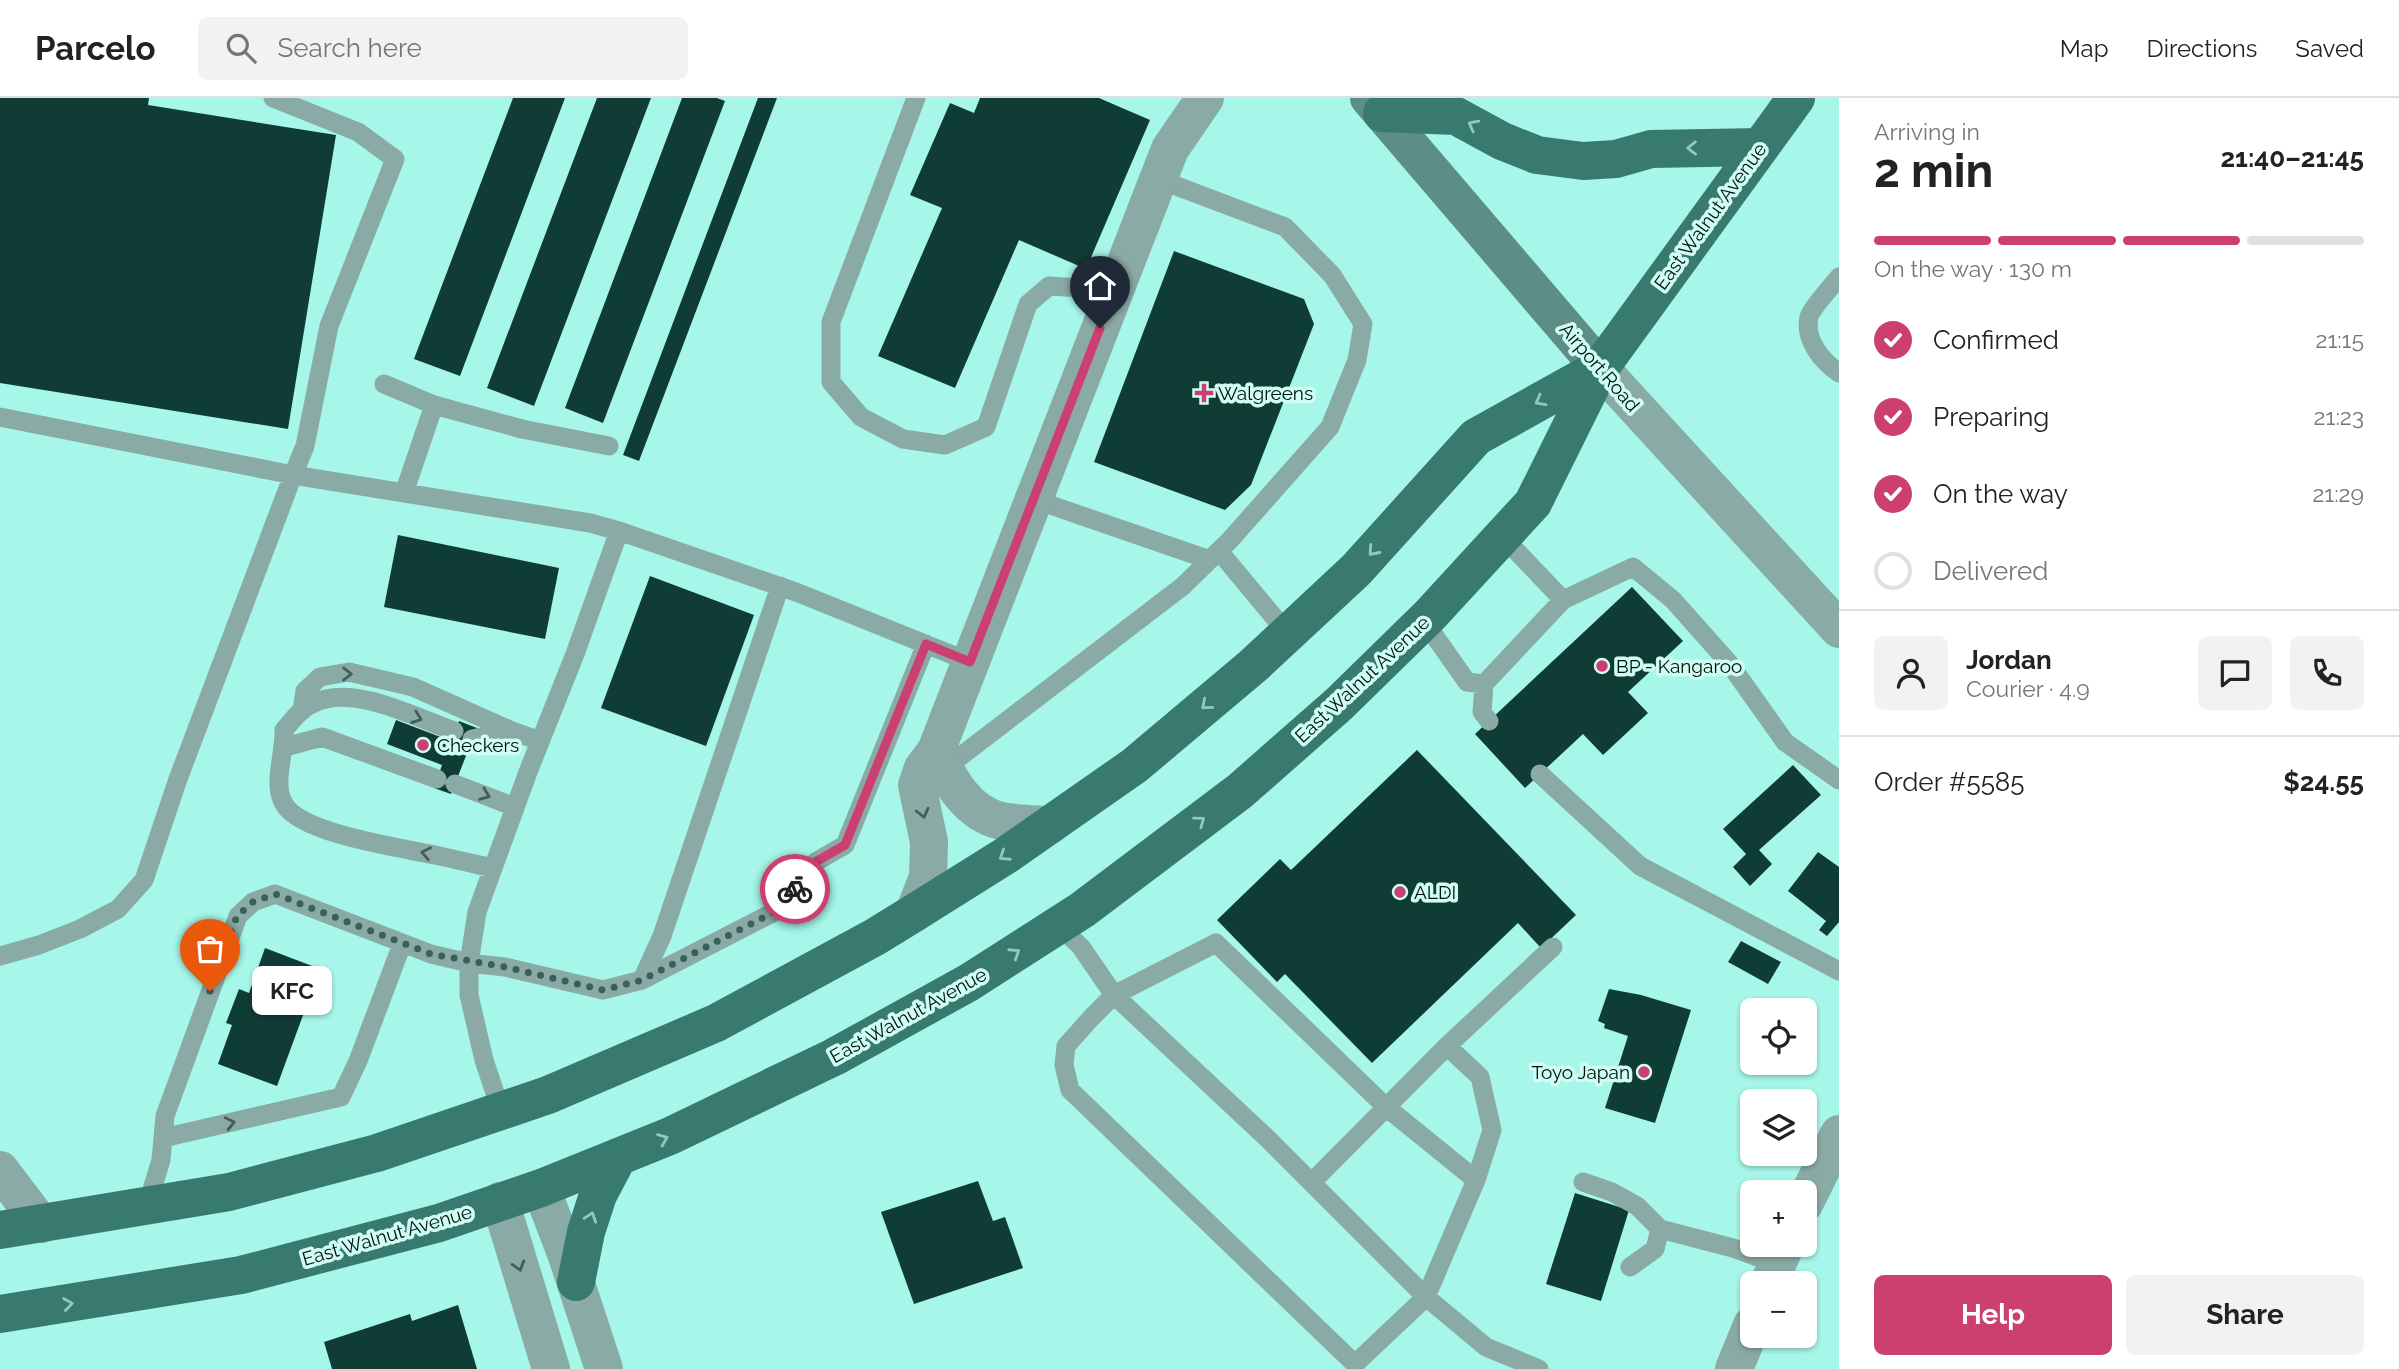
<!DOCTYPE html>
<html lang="en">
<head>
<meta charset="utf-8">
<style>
	:root { --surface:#fff; --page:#f2f2f2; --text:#222; --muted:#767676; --line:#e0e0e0; --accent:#cb3f71 }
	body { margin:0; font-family:Raleway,sans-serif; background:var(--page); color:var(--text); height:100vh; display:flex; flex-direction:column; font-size:26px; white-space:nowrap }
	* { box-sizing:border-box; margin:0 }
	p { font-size:23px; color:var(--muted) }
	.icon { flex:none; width:38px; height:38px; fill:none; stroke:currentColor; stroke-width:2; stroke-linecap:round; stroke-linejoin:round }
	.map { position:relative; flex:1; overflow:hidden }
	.drawer { display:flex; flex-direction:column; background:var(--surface); width:560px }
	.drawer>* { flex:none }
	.tools { position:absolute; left:1740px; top:900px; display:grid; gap:14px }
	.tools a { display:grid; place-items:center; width:77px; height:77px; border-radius:10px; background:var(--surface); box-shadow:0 2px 5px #0004; font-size:35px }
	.pin { position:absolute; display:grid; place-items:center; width:60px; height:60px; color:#fff; margin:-72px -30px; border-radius:50% 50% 50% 0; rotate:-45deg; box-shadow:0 0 7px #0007 }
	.pin .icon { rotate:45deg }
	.courier { position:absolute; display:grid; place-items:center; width:70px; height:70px; margin:-35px; border:5px solid #cb3f71; border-radius:50%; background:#fff; color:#222; box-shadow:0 2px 9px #0007 }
	.bubble { position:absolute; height:49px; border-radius:10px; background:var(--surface); box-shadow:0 2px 5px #0004; font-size:23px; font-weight:700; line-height:49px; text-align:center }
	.overview em { font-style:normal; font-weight:700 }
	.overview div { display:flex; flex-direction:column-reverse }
	.overview { display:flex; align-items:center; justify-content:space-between; height:119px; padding:0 35px }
	h1 { font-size:46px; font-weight:700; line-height:52px }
	.bar { display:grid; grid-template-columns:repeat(4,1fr); gap:10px 7px; align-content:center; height:84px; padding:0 35px }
	.bar i { height:9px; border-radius:5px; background:var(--line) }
	.bar .current { background:var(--accent) }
	.bar p { grid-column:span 4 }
	.line { display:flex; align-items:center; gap:18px; padding:0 35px; border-top:2px solid var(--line) }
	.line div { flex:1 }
	.round { display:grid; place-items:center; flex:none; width:74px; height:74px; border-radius:10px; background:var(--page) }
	ol { padding:0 35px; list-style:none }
	li { display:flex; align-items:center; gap:21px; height:77px }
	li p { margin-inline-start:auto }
	li .icon { padding:7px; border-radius:50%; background:var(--accent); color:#fff; stroke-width:4 }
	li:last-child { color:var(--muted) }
	li i { width:38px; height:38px; border:4px solid var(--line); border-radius:50% }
	.button { display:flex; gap:14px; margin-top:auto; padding:14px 35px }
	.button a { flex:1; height:80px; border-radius:10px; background:var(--accent); color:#fff; font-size:28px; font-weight:700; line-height:80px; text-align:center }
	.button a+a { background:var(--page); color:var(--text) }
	header { display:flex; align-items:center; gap:42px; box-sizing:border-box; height:98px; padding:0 35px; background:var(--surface); border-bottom:2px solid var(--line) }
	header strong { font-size:33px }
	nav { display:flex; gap:38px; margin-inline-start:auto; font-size:24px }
	.search { width:490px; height:63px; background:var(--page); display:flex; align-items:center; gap:18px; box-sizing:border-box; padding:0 24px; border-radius:10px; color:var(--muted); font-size:26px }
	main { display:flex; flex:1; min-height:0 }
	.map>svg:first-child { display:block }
	.building { fill:#103c36 }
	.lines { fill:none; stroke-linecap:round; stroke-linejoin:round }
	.service { stroke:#8aaaa5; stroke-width:19 }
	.minor { stroke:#8aaaa5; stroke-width:38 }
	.tertiary { stroke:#8aaaa5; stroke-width:38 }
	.secondary { stroke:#5c8e86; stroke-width:38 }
	.primary { stroke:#387970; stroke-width:38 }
	.oneway { stroke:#93c8bf }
	.oneway2 { stroke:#455d59 }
	.done { stroke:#3a605a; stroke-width:7; stroke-dasharray:0 12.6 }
	.route { stroke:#cb3f71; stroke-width:9 }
	.poi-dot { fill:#cb3f71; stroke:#cffdf4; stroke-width:2.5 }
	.labels { text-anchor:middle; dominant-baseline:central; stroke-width:7; stroke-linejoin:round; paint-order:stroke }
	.street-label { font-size:19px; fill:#00100d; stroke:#cffdf4 }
	.poi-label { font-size:19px; fill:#00100d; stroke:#cffdf4; text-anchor:start }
</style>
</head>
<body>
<header>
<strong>Parcelo</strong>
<div class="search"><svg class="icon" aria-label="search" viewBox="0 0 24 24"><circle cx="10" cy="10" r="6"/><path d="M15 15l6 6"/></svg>Search here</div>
<nav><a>Map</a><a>Directions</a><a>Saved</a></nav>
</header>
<main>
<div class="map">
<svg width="1839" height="1271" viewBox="0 0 1839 1271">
	<rect width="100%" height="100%" fill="#a6f6e9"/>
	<!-- building -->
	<path class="building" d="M0,0H149L148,7L336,37L288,331L0,285Z
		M513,0H565L460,278L414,261Z
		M597,0H651L534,308L487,290Z
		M682,0H717L725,3L603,325L565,310Z
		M758,0H777L639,363L623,357Z
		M980,0H1099L1150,22L1086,171L1019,142L955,290L878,258L942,110L910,97L950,5L974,15Z
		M1174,153L1304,201L1314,226L1251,387L1225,412L1094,364Z
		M398,437L559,470L545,541L384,509Z
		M650,478L754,517L706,648L601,610Z
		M1632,489L1683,543L1628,594L1648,615L1603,657L1583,636L1525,690L1475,636Z
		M396,622L451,643L459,623L477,630L451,696L434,690L442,667L387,646Z
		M1417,652L1576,817L1541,850L1518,825L1372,965L1285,876L1277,884L1217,822L1280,761L1291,772Z
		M1793,667L1821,697L1759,752L1772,766L1750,788L1733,769L1746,756L1723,731Z
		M1818,754L1839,769V824L1827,838L1819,832L1826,823L1788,793Z
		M1741,843L1781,864L1768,886L1728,864Z
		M265,850L320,871L277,988L218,966L232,927L226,925L239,891L249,895Z
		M1609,891L1641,897L1691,912L1655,1025L1605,1010L1628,938L1604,930L1605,926L1598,923Z
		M978,1083L993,1123L1005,1119L1023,1170L914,1206L881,1114Z
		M1575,1095L1629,1112L1601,1203L1546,1186Z
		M458,1207L477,1271H332L324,1244L410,1216L412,1223Z"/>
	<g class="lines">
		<!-- service -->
		<path class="service" d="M273,0L358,34L395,61L329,228L305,348L293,377L590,425L619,433L796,494L970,564
			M916,0L831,224V284L861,319L903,341L945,347L986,329L1028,206L1049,188L1082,190L1112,198
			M1839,179C1832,188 1812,209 1809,219C1804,242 1822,263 1839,275
			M384,286L434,307L522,331L609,348
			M0,319L293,377L178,681L144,782L118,811L80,831L39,847L0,858
			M404,395L434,307
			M1033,401L1210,462
			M1219,453L1288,536
			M1563,502L1633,469L1673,502L1729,565L1785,644L1839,682
			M1424,523L1467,584L1484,586L1563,502L1502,438
			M1484,586L1482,614L1489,623
			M302,613L305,593L320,579L349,574L413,589L512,633L540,643
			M454,633C414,619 352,585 312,606C300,611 292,623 284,632C285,656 272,686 284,706C301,736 402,750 435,757C454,761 474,766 493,770
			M472,641L512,633
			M285,649L322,639L437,681
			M944,671L1183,488L1230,442L1330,329L1357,262L1363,226L1332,177L1285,129L1158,81
			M1540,676L1640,768L1839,873
			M455,686L515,709
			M1058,827L1081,849L1114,897L1268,1041L1426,1199L1486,1249L1539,1271
			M1216,845L1386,1009L1476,1082L1426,1199L1355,1266L1070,992L1064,967L1066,948L1092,919L1114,897Z
			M642,882L662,838L780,488
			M1447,948L1553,849
			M501,1013L484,962L469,897V865L477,814L528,674L575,556L619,433
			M163,1040L341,999L358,963L402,846
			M1312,1084L1447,948L1480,979L1492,1032L1476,1082
			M1583,1084L1612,1094L1637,1108L1660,1131L1733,1150L1777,1166
			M147,1108L161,1062L165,1018L238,818L253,804L275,796L431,856L469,865L505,869L603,892L642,882L780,811L817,763L845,747L926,546
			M1630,1169L1655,1151L1660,1131"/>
		<!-- minor -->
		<path class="minor" d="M936,653C949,682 967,715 1001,723C1016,726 1034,726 1050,727
			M914,815L928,779L929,744L917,687L923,670L936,653L1170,51L1205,0
			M0,1072L41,1126
			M541,1090L567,1158L604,1271
			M500,1103L551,1271
			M1804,1106L1839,1036
			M1769,1185L1786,1146
			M1734,1271L1752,1227"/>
		<!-- tertiary -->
		<path class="tertiary" d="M1600,270L1839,531"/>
		<!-- secondary -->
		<path class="secondary" d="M1369,0L1600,270"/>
		<!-- primary -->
		<path class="primary" d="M1382,15L1456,18L1502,43L1537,57L1583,63L1616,61L1651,51L1760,49
			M0,1132L229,1094L377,1055L548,997L716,925L875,839L914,815L1005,758L1134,668L1254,567L1356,472L1476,339L1600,270
			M576,1184L586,1134L598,1097L618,1059
			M0,1216L241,1177L439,1125L541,1090L670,1038L834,959L968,885L1082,812L1240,693L1339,606L1430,517L1533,405L1600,270L1796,0"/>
	</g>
	<!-- one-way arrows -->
	<defs><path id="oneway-chevron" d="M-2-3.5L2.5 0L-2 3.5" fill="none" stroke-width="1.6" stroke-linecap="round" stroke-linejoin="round" transform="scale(1.75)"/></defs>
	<g class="oneway">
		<use href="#oneway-chevron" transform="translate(1473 27) rotate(-152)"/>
		<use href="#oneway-chevron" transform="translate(1692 50) rotate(179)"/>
		<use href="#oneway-chevron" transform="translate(1540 303) rotate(151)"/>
		<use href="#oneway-chevron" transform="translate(1373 453) rotate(132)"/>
		<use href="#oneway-chevron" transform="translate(1206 607) rotate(140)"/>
		<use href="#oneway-chevron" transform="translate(1200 723) rotate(-37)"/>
		<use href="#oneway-chevron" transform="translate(1004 758) rotate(147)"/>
		<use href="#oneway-chevron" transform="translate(1015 855) rotate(-33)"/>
		<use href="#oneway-chevron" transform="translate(663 1041) rotate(-22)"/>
		<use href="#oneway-chevron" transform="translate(591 1119) rotate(-71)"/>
		<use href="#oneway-chevron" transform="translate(68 1206) rotate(-8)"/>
	</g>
	<g class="oneway2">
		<use href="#oneway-chevron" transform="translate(347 576)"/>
		<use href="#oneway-chevron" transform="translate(417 620) rotate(20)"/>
		<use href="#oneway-chevron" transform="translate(485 697) rotate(21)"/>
		<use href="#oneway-chevron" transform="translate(923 715) rotate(77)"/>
		<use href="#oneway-chevron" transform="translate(426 755) rotate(-169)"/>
		<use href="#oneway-chevron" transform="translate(230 1025) rotate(-13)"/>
		<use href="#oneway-chevron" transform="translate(519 1168) rotate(73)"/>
	</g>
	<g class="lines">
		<!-- done -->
		<path class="done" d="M210,893L237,818L253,804L275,796L431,856L505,869L603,892L642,882L780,811L795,791"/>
		<!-- route -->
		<path class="route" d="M795,791L817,763L845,747L926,546L970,564L1100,230"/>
	</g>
	<!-- markers -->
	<g class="poi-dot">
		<path d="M1200.5 284.5h7v7h7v7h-7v7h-7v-7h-7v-7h7z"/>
		<circle cx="1602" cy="568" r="7"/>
		<circle cx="423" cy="647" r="7"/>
		<circle cx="1400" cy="794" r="7"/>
		<circle cx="1644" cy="974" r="7"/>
	</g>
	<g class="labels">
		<!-- street labels -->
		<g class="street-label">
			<text transform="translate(1710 118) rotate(-54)">East Walnut Avenue</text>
			<text transform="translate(1600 269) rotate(49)">Airport Road</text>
			<text transform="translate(1362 581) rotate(-43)">East Walnut Avenue</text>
			<text transform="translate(908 917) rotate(-29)">East Walnut Avenue</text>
			<text transform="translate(387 1137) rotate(-16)">East Walnut Avenue</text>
		</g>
		<!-- poi labels -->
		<g class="poi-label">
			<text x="1218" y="295">Walgreens</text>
			<text x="1616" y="568">BP - Kangaroo</text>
			<text x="437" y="647">Checkers</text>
			<text x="1414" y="794">ALDI</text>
			<text x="1630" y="974" text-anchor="end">Toyo Japan</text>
		</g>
	</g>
</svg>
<div class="tools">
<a><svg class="icon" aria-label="locate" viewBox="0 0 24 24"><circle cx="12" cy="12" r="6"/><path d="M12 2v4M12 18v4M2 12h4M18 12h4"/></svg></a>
<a><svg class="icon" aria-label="layers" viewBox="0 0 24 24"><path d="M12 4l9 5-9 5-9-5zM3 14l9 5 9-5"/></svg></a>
<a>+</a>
<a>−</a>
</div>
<div class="pin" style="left:210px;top:893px;background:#ea580c"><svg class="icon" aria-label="bag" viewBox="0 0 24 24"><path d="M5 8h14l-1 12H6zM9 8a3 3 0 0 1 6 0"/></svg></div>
<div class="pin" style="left:1100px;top:230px;background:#1f2937"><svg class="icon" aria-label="home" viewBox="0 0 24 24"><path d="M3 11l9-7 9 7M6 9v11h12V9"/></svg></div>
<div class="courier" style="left:795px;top:791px"><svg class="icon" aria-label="bike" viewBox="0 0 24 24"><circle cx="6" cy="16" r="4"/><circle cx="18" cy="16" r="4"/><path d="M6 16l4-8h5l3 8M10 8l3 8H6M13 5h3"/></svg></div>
<div class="bubble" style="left:252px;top:868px;width:80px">KFC</div>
</div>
<section class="drawer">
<div class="overview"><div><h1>2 min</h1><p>Arriving in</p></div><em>21:40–21:45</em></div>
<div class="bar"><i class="current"></i><i class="current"></i><i class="current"></i><i></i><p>On the way · 130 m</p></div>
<ol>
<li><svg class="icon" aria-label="check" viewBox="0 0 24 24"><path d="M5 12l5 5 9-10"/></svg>Confirmed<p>21:15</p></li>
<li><svg class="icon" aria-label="check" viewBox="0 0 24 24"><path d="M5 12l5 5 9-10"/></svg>Preparing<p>21:23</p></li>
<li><svg class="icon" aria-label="check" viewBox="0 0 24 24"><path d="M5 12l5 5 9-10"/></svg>On the way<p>21:29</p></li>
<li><i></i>Delivered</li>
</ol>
<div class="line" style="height:126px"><a class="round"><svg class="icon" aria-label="person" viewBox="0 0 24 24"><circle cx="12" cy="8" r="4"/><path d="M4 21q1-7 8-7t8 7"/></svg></a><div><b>Jordan</b><p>Courier · 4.9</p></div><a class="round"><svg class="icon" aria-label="chat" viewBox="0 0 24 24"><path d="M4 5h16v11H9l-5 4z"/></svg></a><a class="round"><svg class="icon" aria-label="phone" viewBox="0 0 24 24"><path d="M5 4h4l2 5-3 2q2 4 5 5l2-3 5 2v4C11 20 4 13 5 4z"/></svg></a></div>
<div class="line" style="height:91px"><div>Order #5585</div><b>$24.55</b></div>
<div class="button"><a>Help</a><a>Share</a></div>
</section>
</main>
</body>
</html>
